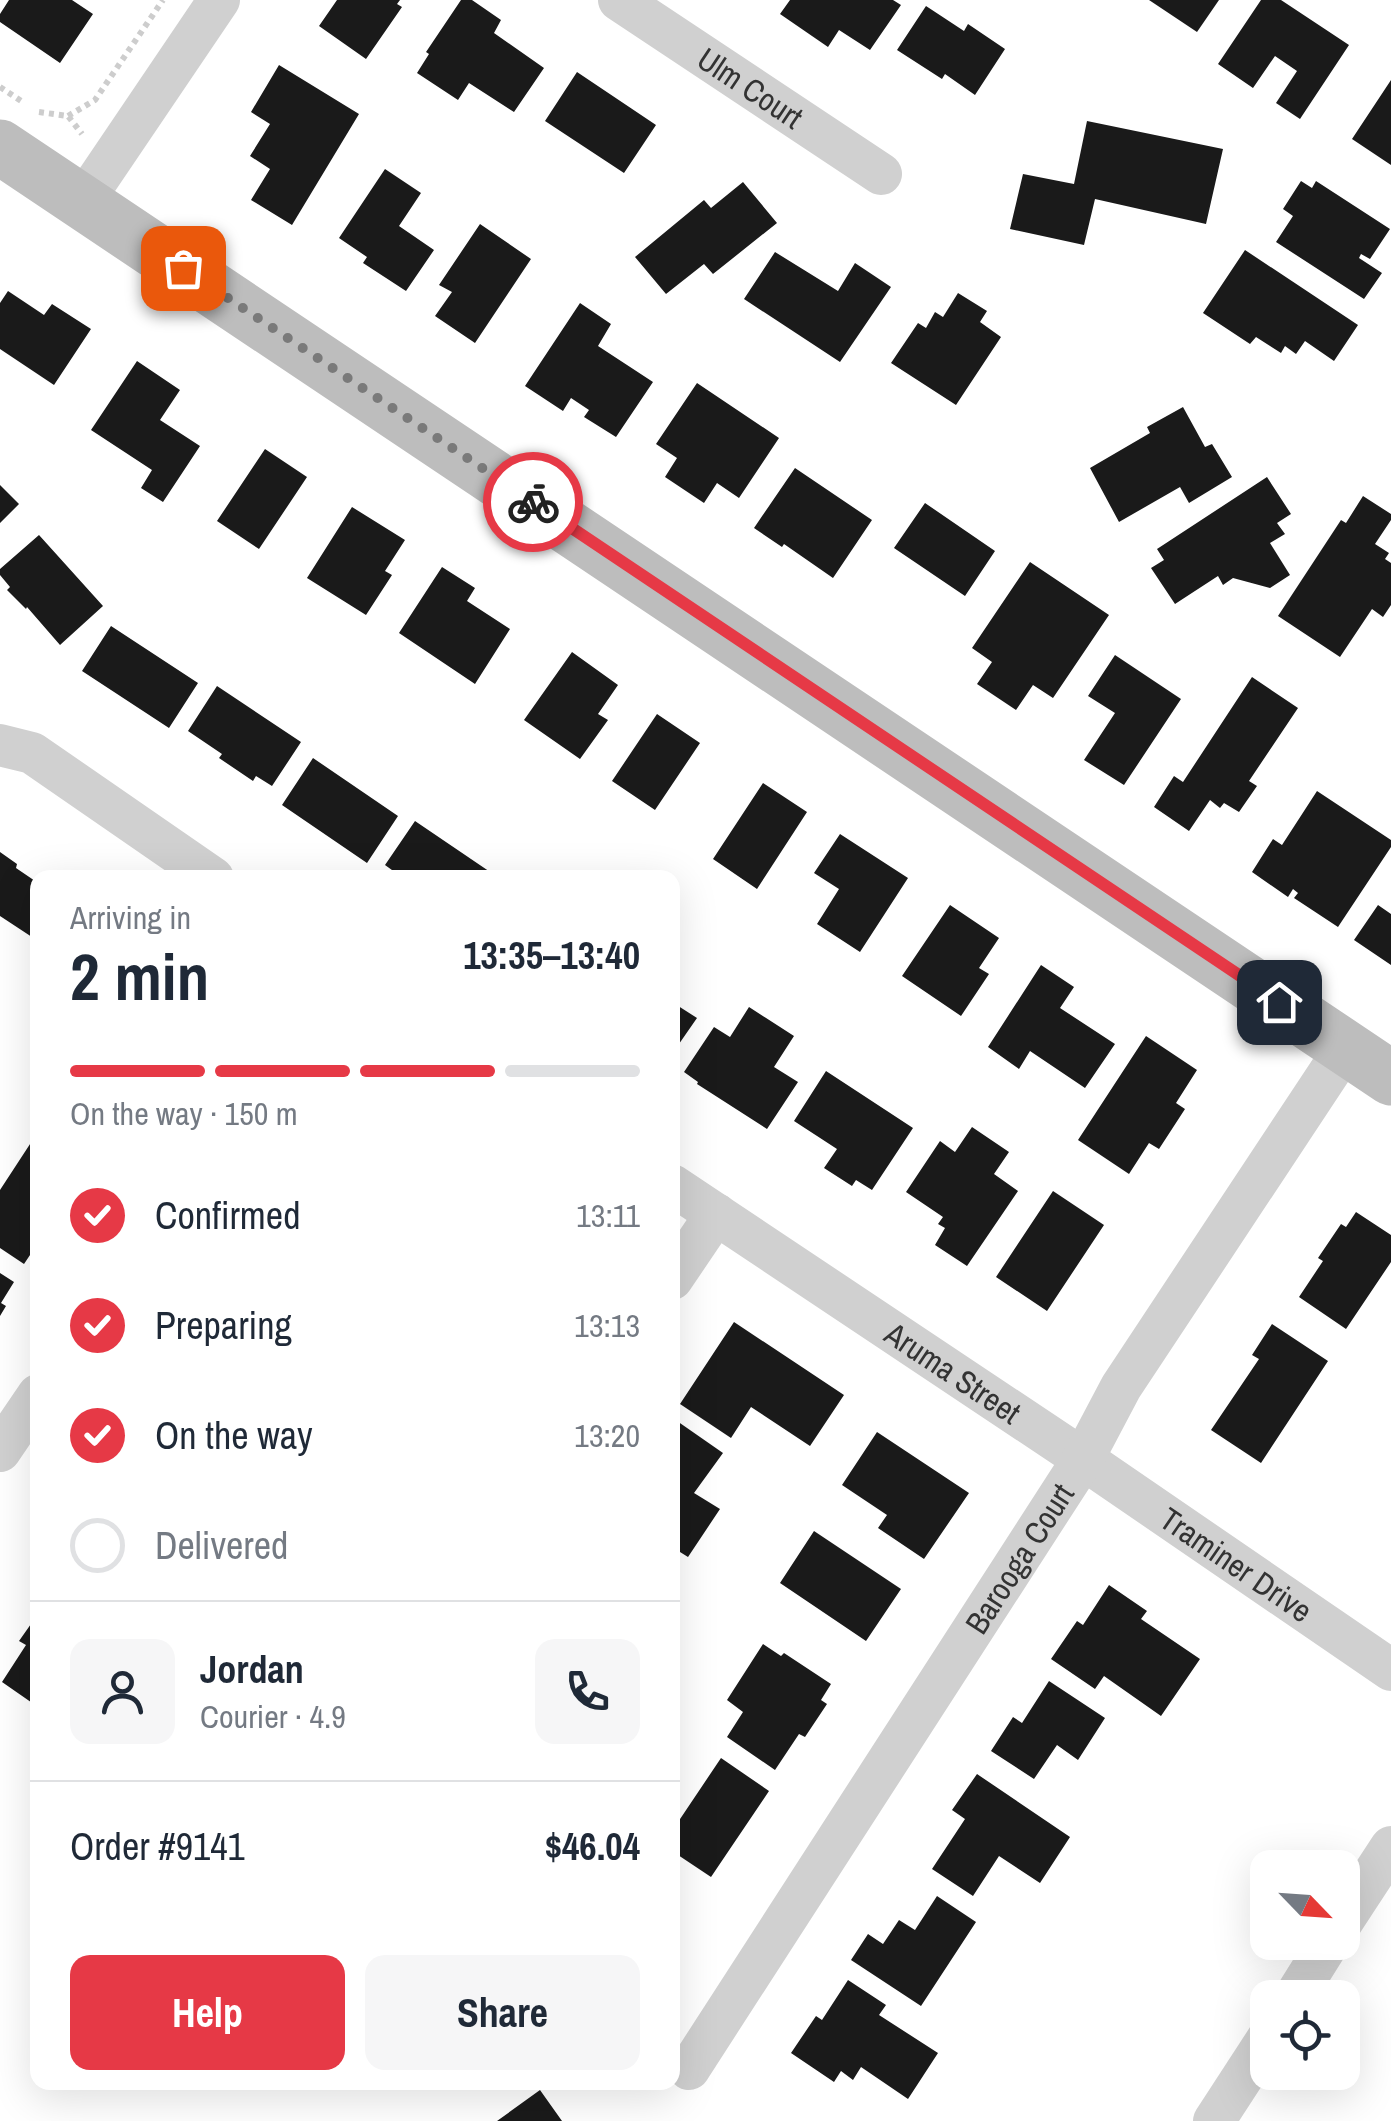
<!DOCTYPE html>
<html lang="en">
<head>
<meta charset="utf-8">
<style>
	:root { --surface:#fff; --page:#f6f6f7; --text:#1f2937; --muted:#747a83; --line:#e0e1e3; --accent:#e63946 }
	body { margin:0; font-family:"Archivo Narrow",sans-serif; background:var(--page); color:var(--text); height:100vh; display:flex; flex-direction:column; font-size:38px; white-space:nowrap }
	* { box-sizing:border-box; margin:0 }
	p { font-size:32px; color:var(--muted) }
	.icon { flex:none; width:55px; height:55px; fill:none; stroke:currentColor; stroke-width:2; stroke-linecap:round; stroke-linejoin:round }
	.map { position:relative; flex:1; overflow:hidden }
	.panel { position:absolute; left:30px; top:870px; width:650px; height:1220px; display:flex; flex-direction:column; background:var(--surface); border-radius:20px; box-shadow:0 10px 40px #0002 }
	.panel>* { flex:none }
	.needle { width:65px; rotate:115deg }
	.controls { position:absolute; left:1250px; top:1850px; display:grid; gap:20px }
	.controls a { display:grid; place-items:center; width:110px; height:110px; border-radius:20px; background:var(--surface); box-shadow:0 10px 40px #0002; font-size:50px }
	.pin { position:absolute; display:grid; place-items:center; width:85px; height:85px; color:#fff; margin:-42px; border-radius:20px; box-shadow:0 5px 15px #0006 }
	.courier { position:absolute; display:grid; place-items:center; width:100px; height:100px; margin:-50px; border:8px solid #e63946; border-radius:50%; background:#fff; color:#222; box-shadow:0 2px 12px #0007 }
	.summary em { font-style:normal; font-weight:700 }
	.summary div { display:flex; flex-direction:column-reverse }
	.summary { display:flex; align-items:center; justify-content:space-between; height:170px; padding:0 40px }
	h1 { font-size:65px; font-weight:700; line-height:75px }
	.bar { display:grid; grid-template-columns:repeat(4,1fr); gap:15px 10px; align-content:center; height:120px; padding:0 40px }
	.bar i { height:12px; border-radius:8px; background:var(--line) }
	.bar .current { background:var(--accent) }
	.bar p { grid-column:span 4 }
	.line { display:flex; align-items:center; gap:25px; padding:0 40px; border-top:2px solid var(--line) }
	.line div { flex:1 }
	.round { display:grid; place-items:center; flex:none; width:105px; height:105px; border-radius:20px; background:var(--page) }
	ol { padding:0 40px; list-style:none }
	li { display:flex; align-items:center; gap:30px; height:110px }
	li p { margin-inline-start:auto }
	li .icon { padding:10px; border-radius:50%; background:var(--accent); color:#fff; stroke-width:4 }
	li:last-child { color:var(--muted) }
	li i { width:55px; height:55px; border:5px solid var(--line); border-radius:50% }
	.primary-button { display:flex; gap:20px; margin-top:auto; padding:20px 40px }
	.primary-button a { flex:1; height:115px; border-radius:20px; background:var(--accent); color:#fff; font-size:40px; font-weight:700; line-height:115px; text-align:center }
	.primary-button a+a { background:var(--page); color:var(--text) }
	.map>svg:first-child { display:block }
	.building { fill:#1a1a1a }
	.lines { fill:none; stroke-linecap:round; stroke-linejoin:round }
	.path { stroke:#cdcdcd; stroke-width:6; stroke-dasharray:5 5; stroke-linecap:butt }
	.minor { stroke:#d0d0d0; stroke-width:42 }
	.secondary { stroke:#bdbdbd; stroke-width:55 }
	.done { stroke:#7a7a7a; stroke-width:10; stroke-dasharray:0 18 }
	.route { stroke:#e63946; stroke-width:12 }
	.labels { text-anchor:middle; dominant-baseline:central; stroke-width:10; stroke-linejoin:round; paint-order:stroke }
	.street-label { font-size:32px; fill:#333; stroke:#fff }
</style>
</head>
<body>
<div class="map">
<svg width="1391" height="2121" viewBox="0 0 1391 2121">
	<rect width="100%" height="100%" fill="#fff"/>
	<!-- building -->
	<path class="building" d="M9,0H72L93,14L60,63L0,22V14Z
		M337,0H400L397,4L402,7L366,59L319,26Z
		M461,0H472L501,20L494,33L544,68L514,112L469,83L458,100L417,73L429,54L426,52Z
		M790,0H893L901,5L870,50L839,30L828,47L780,14Z
		M1149,0H1219L1197,32Z
		M1261,0H1281L1349,45L1300,119L1276,103L1297,71L1275,56L1253,88L1218,64Z
		M926,6L964,31L968,24L1005,49L975,95L945,74L942,79L897,50Z
		M279,65L359,114L292,225L251,200L270,169L250,156L270,124L251,112Z
		M577,72L656,125L624,173L545,121Z
		M1391,80V165L1352,139Z
		M1087,121L1223,149L1206,224L1095,199L1084,245L1010,229L1023,174L1074,184Z
		M385,169L421,193L399,226L434,250L406,291L363,263L367,257L339,238Z
		M1301,181L1312,188L1316,181L1390,229L1370,259L1361,254L1359,258L1382,273L1364,299L1276,242L1293,216L1283,209Z
		M743,182L777,223L713,274L704,264L666,294L635,257L704,200L711,208Z
		M480,224L531,259L475,343L435,316L452,292L439,285Z
		M1245,250L1358,325L1334,361L1305,341L1296,354L1285,346L1281,353L1256,337L1250,344L1203,313Z
		M775,252L838,291L855,263L891,287L840,362L744,299Z
		M8,291L44,315L52,304L91,329L54,385L0,349V303Z
		M958,293L987,311L980,322L1001,337L956,405L891,363L918,323L926,328L935,312L943,317Z
		M580,303L611,324L598,346L653,382L616,437L584,417L589,410L571,398L563,411L525,386Z
		M137,361L180,390L160,420L200,446L163,502L141,488L152,470L91,430Z
		M697,383L779,438L739,498L717,483L704,503L665,477L677,458L656,444Z
		M1183,407L1205,447L1212,444L1232,477L1189,503L1180,487L1119,522L1090,468L1150,433L1147,427Z
		M265,449L307,477L259,549L217,521Z
		M795,468L872,520L833,578L784,544L782,547L754,528Z
		M1267,477L1291,514L1277,523L1285,534L1270,543L1290,575L1270,588L1233,578L1223,585L1218,576L1175,604L1151,568L1164,560L1157,549Z
		M0,485L19,504L0,523Z
		M1363,496L1391,514V520L1375,544L1389,553L1385,559L1391,563V605L1383,617L1372,609L1340,657L1278,616L1341,520L1346,523Z
		M925,503L995,551L965,596L894,548Z
		M352,507L405,540L385,571L392,575L366,615L307,578Z
		M39,535L103,606L60,645L27,607L26,609L7,590L10,587L0,575V569Z
		M1030,562L1109,615L1053,698L1033,685L1016,710L977,684L992,662L972,648Z
		M442,567L475,588L467,601L510,629L475,684L399,633Z
		M111,626L198,683L169,728L82,671Z
		M572,652L618,685L598,714L608,720L580,759L524,720Z
		M1115,655L1181,699L1124,785L1084,760L1115,713L1088,696Z
		M1252,677L1298,708L1249,781L1257,786L1239,812L1224,803L1220,808L1210,800L1189,831L1154,807L1174,776L1183,782Z
		M217,686L301,742L272,786L256,776L253,781L219,758L222,754L188,731Z
		M657,714L700,743L655,810L612,781Z
		M313,758L398,816L367,863L282,805Z
		M763,783L807,812L757,889L713,859Z
		M1317,791L1391,840V847L1338,927L1294,898L1298,893L1293,889L1288,897L1252,872L1273,839L1282,845Z
		M415,821L499,878H403L385,865Z
		M840,834L908,878L860,952L817,924L839,889L814,873Z
		M0,852L17,864L16,868L38,883V941L0,916Z
		M950,905L999,938L979,968L989,974L961,1016L902,976Z
		M1378,905L1391,914V965L1354,940Z
		M1041,965L1074,987L1060,1008L1115,1044L1085,1088L1030,1051L1019,1069L988,1047Z
		M672,1002L697,1018L672,1054Z
		M749,1007L794,1036L774,1067L798,1082L767,1129L697,1084L698,1082L684,1072L714,1027L730,1037Z
		M1146,1036L1197,1070L1176,1103L1185,1109L1159,1149L1149,1143L1129,1174L1078,1140Z
		M826,1071L913,1128L872,1190L856,1180L852,1186L824,1168L837,1149L794,1121Z
		M972,1127L1009,1152L994,1174L1018,1191L967,1266L935,1245L945,1228L938,1224L943,1217L906,1192L940,1141L955,1152Z
		M32,1141L38,1144V1243L24,1264L0,1248V1190Z
		M1053,1191L1104,1225L1047,1311L996,1277Z
		M1356,1212L1391,1235V1262L1346,1329L1299,1297L1323,1261L1318,1258L1341,1224L1346,1227Z
		M0,1273L14,1282L1,1303L6,1306L0,1316Z
		M734,1322L844,1395L810,1446L751,1407L731,1438L680,1404Z
		M1272,1324L1328,1361L1261,1463L1211,1430L1259,1359L1252,1355Z
		M677,1421L723,1453L694,1493L720,1509L688,1557L672,1547V1428Z
		M877,1432L969,1493L924,1559L878,1528L887,1515L842,1485Z
		M814,1531L901,1589L866,1641L780,1583Z
		M1109,1585L1147,1611L1141,1619L1200,1659L1161,1716L1104,1676L1095,1689L1051,1659L1077,1621L1083,1625Z
		M38,1614V1707L2,1682L26,1645L19,1641Z
		M763,1644L781,1656L784,1653L831,1684L821,1700L827,1704L805,1737L799,1734L775,1770L727,1737L743,1712L727,1700Z
		M1049,1681L1105,1718L1078,1760L1057,1745L1034,1779L991,1751L1013,1717L1022,1723Z
		M721,1758L769,1791L711,1877L672,1851V1831Z
		M977,1774L1070,1837L1040,1883L999,1856L973,1896L932,1869L965,1819L952,1810Z
		M937,1896L976,1922L921,2006L851,1960L868,1934L883,1944L899,1920L915,1930Z
		M848,1980L886,2005L879,2015L938,2053L908,2099L861,2067L853,2080L841,2071L834,2082L791,2053L816,2016L822,2020Z
		M540,2090L562,2121H497Z"/>
	<g class="lines">
		<!-- path -->
		<path class="path" d="M0,87L24,103
			M39,112L68,116L82,134
			M68,116L95,100L163,0"/>
		<!-- minor -->
		<g class="minor">
			<path id="s1" d="M619,0L881,174"/>
			<path d="M83,201L219,0"/>
			<path d="M0,745L32,753L213,878"/>
			<path id="s2" d="M672,1185L1083,1459L1391,1670"/>
			<path d="M672,1279L716,1214"/>
			<path d="M0,1451L38,1395"/>
			<path d="M1342,1922L1391,1847"/>
			<path d="M1294,1998L1329,1942"/>
			<path id="s3" d="M689,2069L1083,1459L1121,1387L1346,1047"/>
			<path d="M1214,2121L1268,2038"/>
		</g>
		<!-- secondary -->
		<path class="secondary" d="M0,147L1391,1078"/>
	</g>
	<g class="lines">
		<!-- done -->
		<path class="done" d="M183,268L533,502"/>
		<!-- route -->
		<path class="route" d="M533,502L1279,1002"/>
	</g>
	<g class="labels">
		<!-- street labels -->
		<g class="street-label">
			<text stroke="none"><textPath href="#s1" startOffset="158">Ulm Court</textPath></text>
			<text stroke="none"><textPath href="#s2" startOffset="338">Aruma Street</textPath></text>
			<text stroke="none"><textPath href="#s3" startOffset="608">Barooga Court</textPath></text>
			<text stroke="none"><textPath href="#s2" startOffset="680">Traminer Drive</textPath></text>
		</g>
	</g>
</svg>
<div class="controls">
<a><svg class="needle" viewBox="-14 -14 28 28"><path d="M0-13l5 13h-10z" fill="#e53935"/><path d="M0 13l5-13h-10z" fill="#747a83"/></svg></a>
<a><svg class="icon" aria-label="locate" viewBox="0 0 24 24"><circle cx="12" cy="12" r="6"/><path d="M12 2v4M12 18v4M2 12h4M18 12h4"/></svg></a>
</div>
<div class="pin" style="left:183px;top:268px;background:#ea580c"><svg class="icon" aria-label="bag" viewBox="0 0 24 24"><path d="M5 8h14l-1 12H6zM9 8a3 3 0 0 1 6 0"/></svg></div>
<div class="pin" style="left:1279px;top:1002px;background:#1f2937"><svg class="icon" aria-label="home" viewBox="0 0 24 24"><path d="M3 11l9-7 9 7M6 9v11h12V9"/></svg></div>
<div class="courier" style="left:533px;top:502px"><svg class="icon" aria-label="bike" viewBox="0 0 24 24"><circle cx="6" cy="16" r="4"/><circle cx="18" cy="16" r="4"/><path d="M6 16l4-8h5l3 8M10 8l3 8H6M13 5h3"/></svg></div>
<section class="panel">
<div class="summary"><div><h1>2 min</h1><p>Arriving in</p></div><em>13:35–13:40</em></div>
<div class="bar"><i class="current"></i><i class="current"></i><i class="current"></i><i></i><p>On the way · 150 m</p></div>
<ol>
<li><svg class="icon" aria-label="check" viewBox="0 0 24 24"><path d="M5 12l5 5 9-10"/></svg>Confirmed<p>13:11</p></li>
<li><svg class="icon" aria-label="check" viewBox="0 0 24 24"><path d="M5 12l5 5 9-10"/></svg>Preparing<p>13:13</p></li>
<li><svg class="icon" aria-label="check" viewBox="0 0 24 24"><path d="M5 12l5 5 9-10"/></svg>On the way<p>13:20</p></li>
<li><i></i>Delivered</li>
</ol>
<div class="line" style="height:180px"><a class="round"><svg class="icon" aria-label="person" viewBox="0 0 24 24"><circle cx="12" cy="8" r="4"/><path d="M4 21q1-7 8-7t8 7"/></svg></a><div><b>Jordan</b><p>Courier · 4.9</p></div><a class="round"><svg class="icon" aria-label="phone" viewBox="0 0 24 24"><path d="M5 4h4l2 5-3 2q2 4 5 5l2-3 5 2v4C11 20 4 13 5 4z"/></svg></a></div>
<div class="line" style="height:130px"><div>Order #9141</div><b>$46.04</b></div>
<div class="primary-button"><a>Help</a><a>Share</a></div>
</section>
</div>
</body>
</html>
